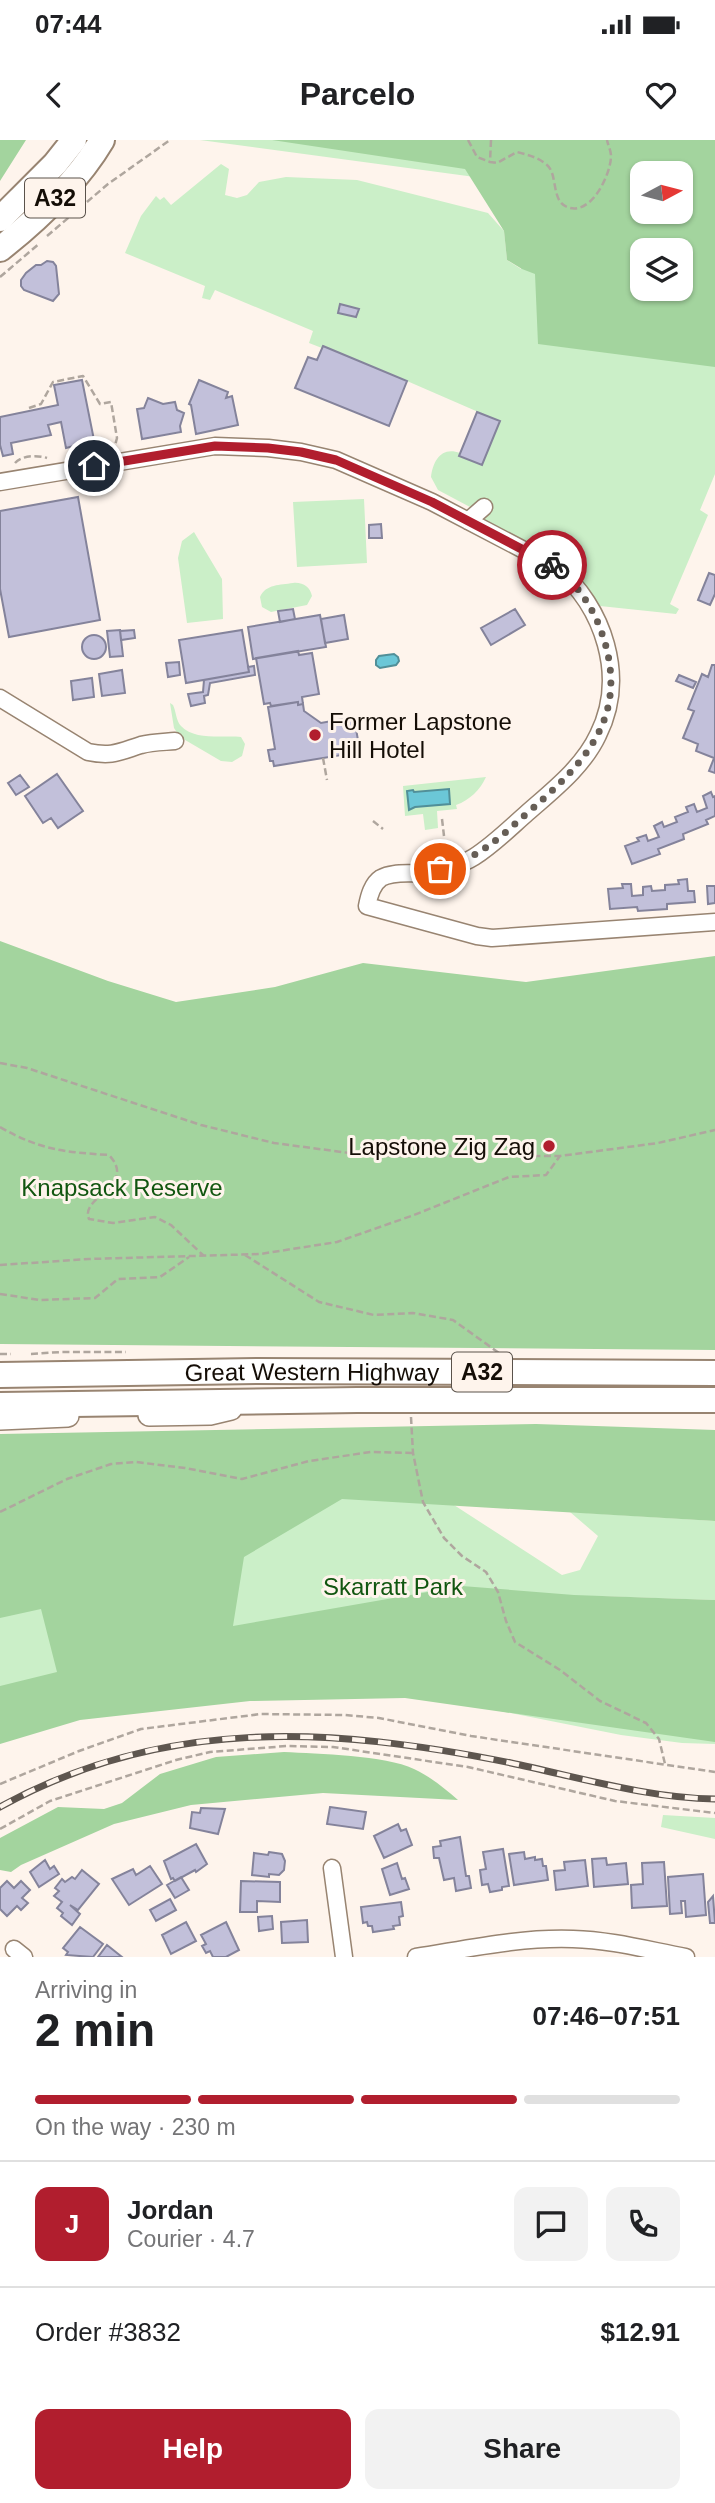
<!DOCTYPE html>
<html lang="en">
<head>
<meta charset="utf-8">
<style>
	:root { --surface:#fff; --page:#f2f2f2; --text:#202124; --muted:#757577; --line:#e0e0e0; --accent:#b11e2e }
	body { margin:0; font-family:Arial,sans-serif; background:var(--page); color:var(--text); height:100vh; display:flex; flex-direction:column; font-size:26px; white-space:nowrap }
	* { box-sizing:border-box; margin:0 }
	p { font-size:23px; color:var(--muted) }
	.icon { flex:none; width:38px; height:38px; fill:none; stroke:currentColor; stroke-width:2; stroke-linecap:round; stroke-linejoin:round }
	.map { position:relative; height:1817px; overflow:hidden }
	.side { display:flex; flex-direction:column; background:var(--surface); flex:1 }
	.side>* { flex:none }
	.needle { width:46px; rotate:83deg }
	.fabs { position:absolute; left:630px; top:21px; display:grid; gap:14px }
	.fabs a { display:grid; place-items:center; width:63px; height:63px; border-radius:14px; background:var(--surface); box-shadow:0 2px 5px #0004; font-size:35px }
	.pin { position:absolute; display:grid; place-items:center; width:60px; height:60px; color:#fff; margin:-30px; border:4px solid #fff; border-radius:50%; box-shadow:0 2px 7px #0007 }
	.courier { position:absolute; display:grid; place-items:center; width:70px; height:70px; margin:-35px; border:5px solid #b11e2e; border-radius:50%; background:#fff; color:#222; box-shadow:0 2px 9px #0007 }
	.head em { font-style:normal; font-weight:600 }
	.head div { display:flex; flex-direction:column-reverse }
	.head { display:flex; align-items:center; justify-content:space-between; height:119px; padding:0 35px }
	h1 { font-size:46px; font-weight:600; line-height:52px }
	.bar { display:grid; grid-template-columns:repeat(4,1fr); gap:10px 7px; align-content:center; height:84px; padding:0 35px }
	.bar i { height:9px; border-radius:5px; background:var(--line) }
	.bar .selected { background:var(--accent) }
	.bar p { grid-column:span 4 }
	.line { display:flex; align-items:center; gap:18px; padding:0 35px; border-top:2px solid var(--line) }
	.line div { flex:1 }
	.round { display:grid; place-items:center; flex:none; width:74px; height:74px; border-radius:14px; background:var(--page) }
	.primary-button { display:flex; gap:14px; margin-top:auto; padding:14px 35px }
	.primary-button a { flex:1; height:80px; border-radius:14px; background:var(--accent); color:#fff; font-size:28px; font-weight:600; line-height:80px; text-align:center }
	.primary-button a+a { background:var(--page); color:var(--text) }
	.status { display:flex; justify-content:space-between; align-items:center; height:49px; padding:0 35px; background:var(--surface); direction:ltr }
	.status svg { height:19px; fill:currentColor }
	header { display:flex; justify-content:space-between; align-items:center; height:91px; padding:0 35px; background:var(--surface); font-size:32px; font-weight:600 }
	.map>svg:first-child { display:block }
	.green { fill:#cbefc8; fill-rule:evenodd }
	.forest { fill:#a3d49e; fill-rule:evenodd }
	.water { fill:#6bc7d7; stroke:#518f98; stroke-width:2 }
	.building { fill:#c2c0da; stroke:#84839b; stroke-width:2 }
	.lines { fill:none; stroke-linecap:round; stroke-linejoin:round }
	.minor-casing { stroke:#988471; stroke-width:19 }
	.major-casing { stroke:#988471; stroke-width:24 }
	.highway-casing { stroke:#988471; stroke-width:28 }
	.path { stroke:#afa69e; stroke-width:2.5; stroke-dasharray:7 3.5; stroke-linecap:butt }
	.minor { stroke:#fff; stroke-width:16 }
	.major { stroke:#fff; stroke-width:21 }
	.highway { stroke:#fff; stroke-width:24 }
	.rail-casing { stroke:#5e564f; stroke-width:7 }
	.rail { stroke:#fef4ec; stroke-width:4.5; stroke-dasharray:13; stroke-linecap:butt }
	.done { stroke:#665e56; stroke-width:7; stroke-dasharray:0 12.6 }
	.route { stroke:#b11e2e; stroke-width:9 }
	.poi-dot { fill:#b11e2e; stroke:#fef4ec; stroke-width:2.5 }
	.labels { text-anchor:middle; dominant-baseline:central; stroke-width:6; stroke-linejoin:round; paint-order:stroke }
	.shield { fill:#fef4ec; stroke:#5a524b; stroke-width:2 }
	.shield-label { font-size:23px; font-weight:bold; fill:#140d06 }
	.poi-label { font-size:24px; fill:#140d06; stroke:#fef4ec; text-anchor:start }
	.park-label { font-size:24px; fill:#115610; stroke:#fef4ec }
	.street-label { font-size:24px; fill:#140d06; stroke:#fef4ec }
</style>
</head>
<body>
<div class="status"><b>07:44</b><svg viewBox="0 0 49 12"><path d="M0 12V9h3v3zM5 12V6h3v6zM10 12V3h3v9zM15 12V0h3v12zM26 1h20v11H26zM47 4h2v5h-2z"/></svg></div>
<header><svg class="icon" aria-label="back" viewBox="0 0 24 24"><path d="M15 5l-7 7 7 7"/></svg>Parcelo<svg class="icon" aria-label="heart" viewBox="0 0 24 24"><path d="M12 20l-8-8c-3-5 5-10 8-4 3-6 11-1 8 4z"/></svg></header>
<div class="map">
<svg width="715" height="1817" viewBox="0 0 715 1817">
	<rect width="100%" height="100%" fill="#fef4ec"/>
	<!-- green -->
	<path class="green" d="M200,0H715V334L700,370L708,375L670,464L679,469L676,474L600,466L483,380L482,377L490,370L480,360L470,367L438,350L431,337C433,320 442,306 460,313V316L482,325L499,281L407,241L309,203L313,191L215,150L210,160L202,158L205,146L125,113L141,76L156,56L160,60L164,57L171,65L221,24L229,29L225,55L237,58L247,55L259,42L286,37L357,40L488,73L504,91L507,120L521,129L526,44ZM642,33H681V72H642ZM642,110H681V149H642Z
		M364,359L367,423L297,427L293,362Z
		M194,392L222,439L223,479L187,483L178,418L182,401Z
		M293,443C303,442 310,447 312,456L307,465L271,472L262,467L260,457C266,444 280,445 293,443Z
		M170,563L173,565C176,571 176,581 181,586C195,601 224,595 241,597L245,604L242,616L232,622L221,621L180,597L174,588Z
		M486,637C480,650 470,660 456,665L457,669L437,671L438,688L425,690L423,674L405,676L403,646Z
		M420,1343L562,1435L580,1430L598,1396L570,1372L715,1381V1460L597,1456L715,1533V1604L682,1603L621,1595L440,1559L295,1536L0,1595V1371Z
		M663,1675L715,1678V1699L661,1687Z"/>
	<!-- forest -->
	<path class="forest" d="M0,0H26L0,41Z
		M272,0H715V227L538,204L535,134L522,129L507,120L504,91L465,29ZM681,33V72H642V33ZM681,110V149H642V110Z
		M0,801L108,841L176,862L275,847L363,823L526,842L715,816V1210L0,1204Z
		M536,1284L715,1290V1381L342,1359L244,1417L233,1486L462,1446L574,1455L715,1460V1602L405,1558L250,1561L80,1580L0,1604V1546L57,1532L41,1469L0,1478V1294Z
		M284,1612C318,1614 385,1615 414,1629C431,1637 444,1648 458,1660L323,1653L191,1665L114,1684L21,1725L11,1732L0,1730V1698L58,1667L104,1669L122,1663L160,1634L216,1617Z"/>
	<!-- water -->
	<path class="water" d="M394,514L398,517L399,521L396,525L380,528L376,525V520L379,516Z
		M449,649L450,664L415,667L409,670L407,651L413,650L414,652Z"/>
	<!-- building -->
	<path class="building" d="M47,121L53,122L56,126L59,154L53,161L24,150L21,146V140L26,133L36,125H41Z
		M340,164L359,169L356,177L338,173Z
		M323,206L407,241L389,286L295,248L308,217L317,220Z
		M82,240L95,305L75,309L74,306L66,308L61,282L48,285L51,295L11,303L13,314L3,316L0,305V277L58,265L54,245Z
		M199,240L228,252L226,258L232,256L238,285L196,294L191,265L189,264Z
		M148,258L163,264L175,262L177,270L184,273L180,286L181,292L142,299L137,269L144,268Z
		M477,272L500,281L482,325L459,316Z
		M78,357L100,480L9,497L0,449V371Z
		M381,384L382,398H369V385Z
		M709,433L715,435V454L710,465L698,460Z
		M293,469L295,479L280,482L278,471Z
		M515,469L525,485L491,505L481,488Z
		M320,475L326,507L253,519L248,487Z
		M344,475L348,499L325,503L321,479Z
		M120,490L123,516L110,517L107,491Z
		M134,490L135,498L121,500L120,491Z
		M242,490L249,532L186,543L179,500Z
		M82 507a12 12 0 1 1 24 0a12 12 0 1 1-24 0Z
		M298,511L299,515L312,513L319,554L302,557L303,564L298,565V562L271,566L270,563L264,564L256,518Z
		M179,522L180,535L168,537L166,523Z
		M712,525H715V633L709,631L714,618L696,611L698,604L683,598L694,571L688,569L702,534L708,537Z
		M254,526L255,535L210,543L208,555L204,556L205,563L191,566L188,554L203,552L204,540L249,532L248,527Z
		M122,530L125,553L102,556L99,534Z
		M679,535L696,542L693,548L676,541Z
		M92,538L94,557L73,560L71,541Z
		M298,562V565L303,564L304,571L321,583L354,577L360,612L274,626L273,621H270L268,610L275,609L268,567Z
		M57,634L83,671L58,688L51,678L43,683L25,656Z
		M20,635L29,647L16,655L8,643Z
		M711,652L713,657L715,656V676L706,680L708,684L683,694L684,699L658,709L660,714L632,724L625,706L639,701L637,698L646,695L648,701L659,697L654,686L662,682L664,687L677,682L675,677L688,672L686,667L694,664L697,672L707,668L703,656Z
		M687,739L688,751H694L695,762L667,764V769L638,771L637,767L610,769L608,749L623,748L622,744H631L632,756L643,755V747L651,746L652,751L665,750V745L679,744L678,740Z
		M707,746H715V763L708,764Z
		M330,1667L366,1672L363,1689L327,1684Z
		M201,1668L225,1669L218,1694L190,1688L192,1672L200,1673Z
		M398,1684L401,1691L406,1689L412,1705L384,1718L374,1696Z
		M460,1697L466,1736H469L471,1748L456,1751L454,1738L444,1740L439,1718H434L433,1707L441,1706L440,1701Z
		M196,1704L207,1724L196,1732L195,1730L175,1741L173,1738L171,1739L164,1721Z
		M503,1709L509,1746L502,1747V1750L490,1752L488,1744L482,1745L480,1730L486,1729L483,1712Z
		M269,1712L282,1714L285,1721L284,1730L279,1735L269,1734V1737L252,1735L254,1713L268,1715Z
		M524,1712L525,1719L535,1717V1720L542,1719L543,1726H546L548,1740L514,1745L509,1714Z
		M606,1718L607,1725L626,1723L628,1744L594,1747L592,1719Z
		M45,1720L50,1729L54,1726L59,1734L39,1747L30,1732Z
		M585,1720L588,1746L556,1750L554,1731L565,1730L564,1722Z
		M664,1722L667,1766L632,1768L631,1745L643,1744L642,1723Z
		M397,1723L402,1739L405,1738L409,1749L390,1755L382,1729Z
		M150,1726L162,1744L129,1765L112,1739L133,1729L136,1735Z
		M82,1730L99,1744L78,1770L70,1765L80,1774L72,1785L61,1776L63,1773L57,1768L62,1762L54,1756L59,1751L55,1748L62,1739L65,1742L72,1737L75,1739Z
		M703,1734L706,1775L686,1777L685,1761H681L682,1773L670,1774L668,1737Z
		M181,1737L189,1750L175,1758L167,1745Z
		M7,1741L14,1748L21,1741L30,1750L22,1758L28,1763L21,1770L17,1766L7,1776L0,1769V1748Z
		M241,1741L280,1742V1762L257,1761V1772H240Z
		M713,1756L715,1783H710L708,1762Z
		M170,1759L176,1770L156,1781L150,1770Z
		M401,1762L403,1776L399,1777L400,1785L393,1786L394,1789L373,1792L372,1786H368L367,1782L363,1783L361,1767Z
		M272,1776L273,1789L259,1791L258,1777Z
		M307,1780L308,1802L282,1803L281,1782Z
		M186,1782L196,1801L171,1814L162,1795Z
		M226,1782L239,1810L226,1817H213L210,1811L206,1813L202,1806L206,1804L201,1795Z
		M80,1787L103,1804L93,1817L66,1815L68,1812L63,1808Z
		M107,1805L122,1817H98Z"/>
	<g class="lines">
		<defs>
			<path id="minor" d="M0,342L215,306L268,308L301,312L336,320L432,362L556,427C604,467 627,537 598,595C583,627 553,650 527,673C510,688 493,705 474,717C458,727 436,731 418,733C406,734 392,732 381,738C372,744 369,756 367,766L477,796L492,798L715,782
				M468,381L484,367
				M0,558L88,612C112,617 119,612 141,605C152,602 164,602 175,601
				M332,1728L344,1817
				M14,1809L24,1817
				M416,1817C467,1809 520,1797 573,1799C611,1800 648,1810 686,1817"/>
			<path id="major" d="M149,1275L210,1274L231,1269
				M0,1279L68,1276"/>
			<g id="highway">
				<path d="M0,79L55,24L74,0"/>
				<path d="M0,109C38,79 77,42 102,0"/>
				<path id="s1" d="M0,1235L258,1231L715,1233"/>
				<path d="M0,1265L357,1260H715"/>
			</g>
		</defs>
		<!-- minor casing -->
		<use href="#minor" class="minor-casing"/>
		<!-- major casing -->
		<use href="#major" class="major-casing"/>
		<!-- highway casing -->
		<use href="#highway" class="highway-casing"/>
		<!-- path -->
		<path class="path" d="M468,0L477,17L490,22
			M491,0L490,22L497,23L517,12C528,15 538,17 547,25C558,34 551,61 567,67C591,77 611,34 611,16C611,11 608,5 607,0
			M47,96L108,44L170,0
			M0,137L40,103
			M29,268L41,264L53,242L83,236L100,264L111,262L117,298L114,309
			M15,323C22,315 38,315 47,318
			M323,618L327,640
			M442,679L444,696
			M373,681L383,689
			M0,923L27,928L201,985L274,1003L372,1016H560L658,1003L715,990
			M0,987C40,1010 64,1012 109,1015C138,1046 79,1057 89,1079L113,1083L155,1077L171,1085L204,1116
			M245,1115L319,1162L374,1175L413,1173L453,1180L499,1213
			M0,1125L89,1119L260,1114L337,1102L414,1075L509,1037L546,1035L560,1016
			M0,1154L40,1160L95,1158L118,1139L160,1137L189,1117
			M0,1214H11
			M31,1214L61,1212H126
			M411,1277L413,1313L423,1362L444,1398L462,1416L486,1432L498,1452L506,1481L515,1502L560,1530L600,1561L646,1583L659,1599L665,1624
			M0,1372L67,1339L111,1324L136,1322L185,1328L242,1339L309,1321L371,1312L413,1313
			M0,1644L79,1611L141,1589L261,1574L345,1575L379,1578L471,1596L715,1632
			M0,1689L50,1661L176,1620L210,1612L287,1606L333,1607L468,1627L615,1661L715,1673"/>
		<!-- minor -->
		<use href="#minor" class="minor"/>
		<!-- major -->
		<use href="#major" class="major"/>
		<!-- highway -->
		<use href="#highway" class="highway"/>
		<defs>
			<path id="rail" d="M0,1667C165,1576 333,1587 511,1623C578,1637 647,1658 715,1659"/>
		</defs>
		<!-- rail casing -->
		<use href="#rail" class="rail-casing"/>
		<!-- rail -->
		<use href="#rail" class="rail"/>
	</g>
	<g class="lines">
		<!-- done -->
		<path class="done" d="M440,729C478,718 496,701 525,675C586,622 633,575 600,488C591,464 574,440 552,425"/>
		<!-- route -->
		<path class="route" d="M94,326L215,306L268,308L301,312L336,320L432,362L552,425"/>
	</g>
	<!-- markers -->
	<g class="poi-dot">
		<circle cx="315" cy="595" r="7"/>
		<circle cx="549" cy="1006" r="7"/>
	</g>
	<g class="labels">
		<!-- shield labels -->
		<g class="shield">
			<rect x="25" y="38.5" width="60" height="39" rx="5"/>
			<rect x="452" y="1212.5" width="60" height="39" rx="5"/>
		</g>
		<g class="shield-label">
			<text x="55" y="58">A32</text>
			<text x="482" y="1232">A32</text>
		</g>
		<!-- poi labels -->
		<g class="poi-label">
			<text x="329" y="581">Former Lapstone<tspan x="329" dy="28">Hill Hotel</tspan></text>
			<text x="535" y="1006" text-anchor="end">Lapstone Zig Zag</text>
		</g>
		<!-- park labels -->
		<g class="park-label">
			<text x="122" y="1047">Knapsack Reserve</text>
			<text x="393" y="1446">Skarratt Park</text>
		</g>
		<!-- street labels -->
		<g class="street-label">
			<text stroke="none"><textPath href="#s1" startOffset="312">Great Western Highway</textPath></text>
		</g>
	</g>
</svg>
<div class="fabs">
<a><svg class="needle" viewBox="-14 -14 28 28"><path d="M0-13l5 13h-10z" fill="#e53935"/><path d="M0 13l5-13h-10z" fill="#757577"/></svg></a>
<a><svg class="icon" aria-label="layers" viewBox="0 0 24 24"><path d="M12 4l9 5-9 5-9-5zM3 14l9 5 9-5"/></svg></a>
</div>
<div class="pin" style="left:440px;top:729px;background:#ea580c"><svg class="icon" aria-label="bag" viewBox="0 0 24 24"><path d="M5 8h14l-1 12H6zM9 8a3 3 0 0 1 6 0"/></svg></div>
<div class="pin" style="left:94px;top:326px;background:#1f2937"><svg class="icon" aria-label="home" viewBox="0 0 24 24"><path d="M3 11l9-7 9 7M6 9v11h12V9"/></svg></div>
<div class="courier" style="left:552px;top:425px"><svg class="icon" aria-label="bike" viewBox="0 0 24 24"><circle cx="6" cy="16" r="4"/><circle cx="18" cy="16" r="4"/><path d="M6 16l4-8h5l3 8M10 8l3 8H6M13 5h3"/></svg></div>
</div>
<section class="side">
<div class="head"><div><h1>2 min</h1><p>Arriving in</p></div><em>07:46–07:51</em></div>
<div class="bar"><i class="selected"></i><i class="selected"></i><i class="selected"></i><i></i><p>On the way · 230 m</p></div>
<div class="line" style="height:126px"><b class="round" style="background:var(--accent);color:#fff">J</b><div><b>Jordan</b><p>Courier · 4.7</p></div><a class="round"><svg class="icon" aria-label="chat" viewBox="0 0 24 24"><path d="M4 5h16v11H9l-5 4z"/></svg></a><a class="round"><svg class="icon" aria-label="phone" viewBox="0 0 24 24"><path d="M5 4h4l2 5-3 2q2 4 5 5l2-3 5 2v4C11 20 4 13 5 4z"/></svg></a></div>
<div class="line" style="height:91px"><div>Order #3832</div><b>$12.91</b></div>
<div class="primary-button"><a>Help</a><a>Share</a></div>
</section>
</body>
</html>
